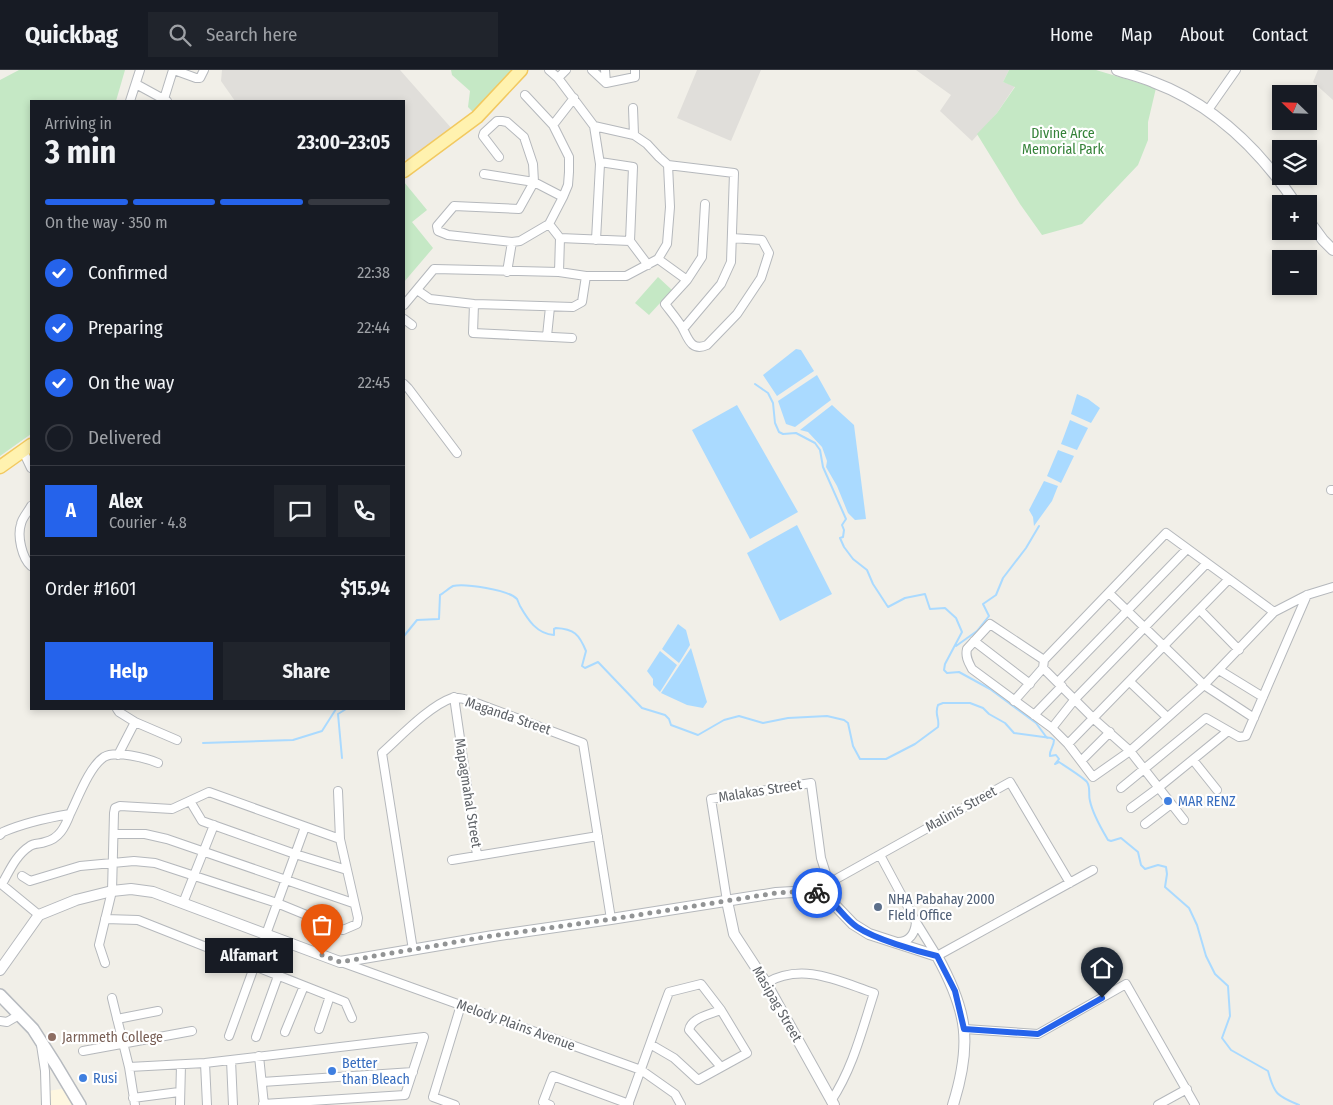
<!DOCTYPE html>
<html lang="en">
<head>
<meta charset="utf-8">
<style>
	:root { --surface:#171b24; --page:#20242c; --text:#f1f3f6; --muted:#9ea1a6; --line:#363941; --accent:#2563eb }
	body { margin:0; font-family:"Fira Sans Condensed",sans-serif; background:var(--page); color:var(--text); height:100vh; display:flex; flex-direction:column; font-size:19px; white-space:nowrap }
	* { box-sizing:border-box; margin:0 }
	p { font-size:16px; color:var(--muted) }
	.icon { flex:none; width:28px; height:28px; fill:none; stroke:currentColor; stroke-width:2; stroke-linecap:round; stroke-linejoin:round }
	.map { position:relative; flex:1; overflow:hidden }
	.details { position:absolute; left:30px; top:30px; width:375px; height:610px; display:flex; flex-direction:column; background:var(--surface); border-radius:0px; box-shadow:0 2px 8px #0003 }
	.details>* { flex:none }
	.needle { width:32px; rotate:293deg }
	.buttons { position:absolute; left:1272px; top:15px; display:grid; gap:10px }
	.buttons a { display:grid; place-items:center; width:45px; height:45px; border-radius:0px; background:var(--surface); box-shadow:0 2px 8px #0003; font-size:25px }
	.pin { position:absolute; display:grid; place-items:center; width:42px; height:42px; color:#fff; margin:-51px -21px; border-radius:50% 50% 50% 0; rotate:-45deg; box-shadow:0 0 5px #0007 }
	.pin .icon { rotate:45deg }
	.courier { position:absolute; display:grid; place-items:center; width:50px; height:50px; margin:-25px; border:4px solid #2563eb; border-radius:50%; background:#fff; color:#222; box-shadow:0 1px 6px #0007 }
	.bubble { position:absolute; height:35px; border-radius:0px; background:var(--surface); box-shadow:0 2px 8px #0003; font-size:16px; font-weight:700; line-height:35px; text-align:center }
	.overview em { font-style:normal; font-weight:700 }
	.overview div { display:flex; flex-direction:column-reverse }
	.overview { display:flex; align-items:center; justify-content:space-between; height:85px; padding:0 15px }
	h1 { font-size:32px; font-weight:700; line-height:38px }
	.bar { display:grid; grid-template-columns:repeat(4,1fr); gap:8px 5px; align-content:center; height:60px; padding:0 15px }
	.bar i { height:6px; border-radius:4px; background:var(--line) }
	.bar .on { background:var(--accent) }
	.bar p { grid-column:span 4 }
	.line { display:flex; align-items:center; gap:12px; padding:0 15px; border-top:1px solid var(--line) }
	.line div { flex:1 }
	.round { display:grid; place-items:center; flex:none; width:52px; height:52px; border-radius:0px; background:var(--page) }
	ol { padding:0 15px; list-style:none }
	li { display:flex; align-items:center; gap:15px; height:55px }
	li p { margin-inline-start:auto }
	li .icon { padding:5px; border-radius:50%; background:var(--accent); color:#fff; stroke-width:4 }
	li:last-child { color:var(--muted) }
	li i { width:28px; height:28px; border:2px solid var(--line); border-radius:50% }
	.action { display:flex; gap:10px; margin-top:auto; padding:10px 15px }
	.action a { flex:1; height:58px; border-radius:0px; background:var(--accent); color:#fff; font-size:20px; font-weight:700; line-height:58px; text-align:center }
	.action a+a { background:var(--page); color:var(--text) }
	header { display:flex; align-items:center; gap:30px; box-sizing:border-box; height:70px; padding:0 25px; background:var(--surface); border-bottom:1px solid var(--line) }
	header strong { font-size:24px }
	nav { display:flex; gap:28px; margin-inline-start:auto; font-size:18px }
	.search { width:350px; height:45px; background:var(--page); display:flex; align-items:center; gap:12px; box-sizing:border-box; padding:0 18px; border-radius:0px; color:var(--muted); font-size:19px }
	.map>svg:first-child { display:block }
	.commercial { fill:#fef7e0 }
	.industrial { fill:#e0deda }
	.green { fill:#c5e8c5 }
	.water { fill:#aadaff }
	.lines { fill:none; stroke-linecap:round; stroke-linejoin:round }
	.stream { stroke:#aadaff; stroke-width:2 }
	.minor-casing { stroke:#b5b8bc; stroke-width:10 }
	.tertiary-casing { stroke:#b5b8bc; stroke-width:12 }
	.secondary-casing { stroke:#b6babf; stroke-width:14 }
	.primary-casing { stroke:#f2c960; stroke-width:15 }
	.minor { stroke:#fff; stroke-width:8 }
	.tertiary { stroke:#fff; stroke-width:10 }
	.secondary { stroke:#fff; stroke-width:11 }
	.primary { stroke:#fff2af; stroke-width:12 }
	.done { stroke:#929495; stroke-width:5; stroke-dasharray:0 9 }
	.route { stroke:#2563eb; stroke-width:6 }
	.shop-dot { fill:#3f7fe0; stroke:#fff; stroke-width:2 }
	.service-dot { fill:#5c6f8a; stroke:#fff; stroke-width:2 }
	.education-dot { fill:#8d6e63; stroke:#fff; stroke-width:2 }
	.labels { text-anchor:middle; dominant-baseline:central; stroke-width:4.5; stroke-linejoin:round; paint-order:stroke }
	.park-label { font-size:14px; fill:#348238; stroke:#fff }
	.street-label { font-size:14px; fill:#5f6368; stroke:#fff }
	.shop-label { font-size:14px; fill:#366cbe; stroke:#fff; text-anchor:start }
	.service-label { font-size:14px; fill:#4e5e75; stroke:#fff; text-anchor:start }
	.education-label { font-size:14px; fill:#785e54; stroke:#fff; text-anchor:start }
</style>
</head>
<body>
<header>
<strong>Quickbag</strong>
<div class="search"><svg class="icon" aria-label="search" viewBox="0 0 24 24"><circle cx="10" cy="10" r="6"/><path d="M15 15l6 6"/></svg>Search here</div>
<nav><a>Home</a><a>Map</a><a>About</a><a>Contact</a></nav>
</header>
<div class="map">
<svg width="1333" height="1035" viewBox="0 0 1333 1035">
	<rect width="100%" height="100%" fill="#f1efe8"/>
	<!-- commercial -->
	<path class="commercial" d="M67,1018L77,1035H49L48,1021Z"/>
	<!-- industrial -->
	<path class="industrial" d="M222,0H400L453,60L408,90L404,89V31H235L221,11Z
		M697,0H761L731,71L677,48Z
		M916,0H1009L1003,12L1015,16L997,43L972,71L940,41L951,25Z
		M1318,0H1333V30L1313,12Z"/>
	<!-- green -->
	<path class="green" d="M19,0H125L116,31H31V364L0,386V10Z
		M451,0H514L474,43L468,37L470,21L452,5Z
		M1009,0H1096L1156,18L1148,52V70L1138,95L1082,154L1042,165L1020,134L977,64L997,43L1015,17L1003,12Z
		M404,112L427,140L412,152L433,178L404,212Z
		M658,207L672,220L649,245L635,233Z"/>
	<!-- water -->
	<path class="water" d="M796,279L801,280L814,301L777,326L763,305Z
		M817,305L831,330L795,357L786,354L778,331Z
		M1077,324L1088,329L1100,338L1091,353L1071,344Z
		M737,335L798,442L750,469L692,360Z
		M832,335L854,355L866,449L855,450L848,443L837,416L826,397L827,391L822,377L808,362L800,360Z
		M1070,350L1088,358L1077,380L1061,374Z
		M1058,380L1074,386L1061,413L1047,406Z
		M1044,411L1058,416L1052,431L1034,456L1033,447L1029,440Z
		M797,455L832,524L780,551L747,483Z
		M678,554L686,560L690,575L679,593L662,579Z
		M691,578L707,632L703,638L687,635L661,623Z
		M660,581L677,595L660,622L653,615V609L647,601Z"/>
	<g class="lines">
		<!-- stream -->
		<path class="stream" d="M755,314L768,323L773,333L775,353L779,362L783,364L796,363L815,373L820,380L823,397L846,449L842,455L844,460L843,467L840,468L844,477L853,489L867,500L873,514L888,537L905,528L925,524L930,539L945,538L956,548L962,562L945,594L944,600L947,603L959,602L990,619L1036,653L1047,668
			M404,566L417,550L439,549L440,525C444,523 449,518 453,516C464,513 509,520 517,529C518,531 519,534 520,536C528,550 537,564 554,565V559L556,558C574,559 579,564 586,581L582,596L585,598L598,592L642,638L665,645L669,649L671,655L698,665L724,650L739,646L763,653L788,648L827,646L844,650L848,653L853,676L860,689H886L915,674L938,657C940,648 934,645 938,635L943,633H970L983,638L989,644L1005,653L1014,663L1051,668L1054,670C1054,677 1049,680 1050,686L1056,685L1059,689L1055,694L1059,692C1065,696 1084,708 1087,712C1091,718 1088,725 1090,731C1093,745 1101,758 1108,770L1111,771L1121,768L1138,782L1141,795L1145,799L1158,795L1166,797L1167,804L1165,817L1189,838L1197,855L1206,886L1215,904L1228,916L1230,946L1222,968L1231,980L1268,1001C1274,1024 1277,1026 1299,1035
			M956,576L977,561L989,546L983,534L996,525L1003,508L1026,478L1039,456
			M203,673L293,670L322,661L336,639
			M342,688L338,644L346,639"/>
		<defs>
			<path id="minor" d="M174,0L196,8H200L204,0
				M549,0L558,8L594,56L634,65L647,74L659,87L668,95L734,103L731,192L721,214L683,259
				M592,0L606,13L635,7V0
				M605,0L606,13
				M558,8L566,0
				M136,14L167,31
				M164,29L173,0
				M130,31L140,0
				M633,38L634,65
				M1208,40L1236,0
				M553,55L574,28
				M594,56L600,94L596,170
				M499,87L483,66L484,63L497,51H502L507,52L524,67L533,94L534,112L519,139L454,136L437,156L438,161L448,165L512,172L520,171L549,154L563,127L568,115L569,102V87L553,55L525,25
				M600,92L633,97L630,171
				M484,104L534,112L563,127
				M705,134L702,187L687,210L665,234C671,242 677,249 682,257C688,268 691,282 707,275L737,244L761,208L769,183L762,170L732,168
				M549,154L560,168
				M658,189L687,210
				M507,202L512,172
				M559,202L560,168L630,171L648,195
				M417,220L430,229L474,234L573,237L582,232L586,206
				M474,234L473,263L572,268
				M404,235L434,199L559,202L586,206H626L658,189L667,174L670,137L668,95
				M404,249L412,255
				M547,266L550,237
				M404,314L408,318L457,383
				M23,381L31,398
				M1331,420H1333
				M31,436C28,442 22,448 21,454C17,466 22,488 31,496
				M1109,523L1204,615L1254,648
				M1200,540L1239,580
				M974,571L1030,614
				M1044,590L990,554L967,579C965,587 969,593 972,599L1052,658L1068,674L1093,707L1130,681L1204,615L1274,542L1307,525L1333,517
				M1043,598L1094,649L1130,681L1184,750
				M1219,600L1263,627
				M1058,612L1187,479
				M1130,612L1167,647
				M454,627L477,785
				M1014,631L1043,598L1044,590L1166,463L1274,542
				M117,639L119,642L135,652L118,685
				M1034,645L1062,616
				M135,652L177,670
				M1052,658L1075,629L1207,493
				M1068,674L1229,509
				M1193,690L1217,720
				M1081,691L1110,662
				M1121,718L1206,648L1239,667L1246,666L1307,525
				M190,731L202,751L295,784L347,800
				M1131,738L1158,718L1228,661
				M1145,754L1171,734
				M114,764H145L167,769L353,833
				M0,765L3,762C24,753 46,748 70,744C78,728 89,697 104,687C116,680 146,688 158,693
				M880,785L916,852L937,886L1093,800
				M452,790L598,766
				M22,806L30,811L80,796L134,791L155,793L277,833L343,860L357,854L358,848L340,769L338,721
				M0,813L39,845
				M2,814C10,800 16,785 30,776C34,773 40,774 45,772C59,769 65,757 70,744
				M810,821L829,813L1010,712L1070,813
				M727,831L711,729L811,713L821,788L829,813L826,820L830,829
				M183,833L214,755
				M105,849L138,850L345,932L352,948
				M898,872C910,872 915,863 916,852
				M413,880L382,683C400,667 429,636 452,628C457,627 465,629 471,631L583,673L611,849
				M341,892L641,1000L675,1024L681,1035
				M105,893L99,875L112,821L114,743L115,738L120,736L172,739L209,722L340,769
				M766,913C803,892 838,911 874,923C862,960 853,998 831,1031
				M112,928L129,997L135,1035
				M721,940C710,944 691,948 689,960L721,997
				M117,949L158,941
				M0,951L7,952L19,945
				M319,959L330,926
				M965,959L1038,964L1126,914L1195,1035
				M285,962L304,916
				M229,966L305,757
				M256,967L278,906
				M41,975L45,1001L46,1035
				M83,981L192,961
				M259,986L264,1035
				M231,990L233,1035
				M205,993L207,1035
				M129,997L205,993L424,967L405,1025L263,1034
				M262,1012L413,1002
				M133,1028L179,1022
				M180,1035L181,995
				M455,1035L433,1027L461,935
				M550,1035L543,1032L553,1006L629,1034
				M628,1035C642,997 655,959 669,922L701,914L721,940L747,983L698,1010L674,988L650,974
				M1158,1035L1187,1019"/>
			<path id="tertiary" d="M1117,0C1129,4 1141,7 1153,12C1215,35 1260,80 1296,134
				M1309,151L1323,170L1333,180
				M727,831L734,864L766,913L834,1035
				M0,900L39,845L76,830L112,821L131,819L153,822L340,892L493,866L611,849L776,823L810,821L830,830L853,854L869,864L937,886C968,942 972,974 953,1035"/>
			<path id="secondary" d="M0,925L33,959L56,995L80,1035"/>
			<path id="primary" d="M404,101L477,47L521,0
				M0,397L31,375"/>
		</defs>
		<!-- minor casing -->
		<use href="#minor" class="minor-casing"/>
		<!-- tertiary casing -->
		<use href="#tertiary" class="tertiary-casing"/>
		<!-- secondary casing -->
		<use href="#secondary" class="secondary-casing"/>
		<!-- primary casing -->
		<use href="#primary" class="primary-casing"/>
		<!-- minor -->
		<use href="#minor" class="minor"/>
		<!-- tertiary -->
		<use href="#tertiary" class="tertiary"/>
		<!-- secondary -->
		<use href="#secondary" class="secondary"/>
		<!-- primary -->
		<use href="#primary" class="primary"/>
	</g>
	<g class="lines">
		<!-- done -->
		<path class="done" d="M322,885L340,892L491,866L619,848L776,823L810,821L817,823"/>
		<!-- route -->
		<path class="route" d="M817,823C836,830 841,846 857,857C875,869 916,881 937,886L955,921L964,959L1038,964L1102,928"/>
	</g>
	<!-- markers -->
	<g class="shop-dot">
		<circle cx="1168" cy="731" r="5"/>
		<circle cx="332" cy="1001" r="5"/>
		<circle cx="83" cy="1008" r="5"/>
	</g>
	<circle class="service-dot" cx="878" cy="837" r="5"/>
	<circle class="education-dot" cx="52" cy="967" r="5"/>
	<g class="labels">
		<!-- park labels -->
		<g class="park-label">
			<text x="1063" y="63">Divine Arce<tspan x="1063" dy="16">Memorial Park</tspan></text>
		</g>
		<!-- street labels -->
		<g class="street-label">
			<text transform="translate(508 646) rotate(19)">Maganda Street</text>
			<text transform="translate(760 721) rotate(-9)">Malakas Street</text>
			<text transform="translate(468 723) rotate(81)">Mapagmahal Street</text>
			<text transform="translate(961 739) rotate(-29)">Malinis Street</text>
			<text transform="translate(777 934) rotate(60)">Masipag Street</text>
			<text transform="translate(516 955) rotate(20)">Melody Plains Avenue</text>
		</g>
		<!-- shop labels -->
		<g class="shop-label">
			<text x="1178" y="731">MAR RENZ</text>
			<text x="342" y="993">Better<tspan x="342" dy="16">than Bleach</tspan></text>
			<text x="93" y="1008">Rusi</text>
		</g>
		<!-- service labels -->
		<g class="service-label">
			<text x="888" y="829">NHA Pabahay 2000<tspan x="888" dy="16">FIeld Office</tspan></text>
		</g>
		<!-- education labels -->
		<g class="education-label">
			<text x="62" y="967">Jarmmeth College</text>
		</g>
	</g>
</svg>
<div class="buttons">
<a><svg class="needle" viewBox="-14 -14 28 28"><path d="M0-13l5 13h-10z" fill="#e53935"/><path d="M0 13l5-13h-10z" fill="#9ea1a6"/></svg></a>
<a><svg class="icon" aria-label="layers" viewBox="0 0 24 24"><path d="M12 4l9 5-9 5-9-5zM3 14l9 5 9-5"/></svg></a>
<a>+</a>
<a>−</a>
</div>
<div class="pin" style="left:322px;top:885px;background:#ea580c"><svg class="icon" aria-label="bag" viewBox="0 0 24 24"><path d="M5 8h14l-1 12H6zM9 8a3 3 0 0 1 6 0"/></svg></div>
<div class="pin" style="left:1102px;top:928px;background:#1f2937"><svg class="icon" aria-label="home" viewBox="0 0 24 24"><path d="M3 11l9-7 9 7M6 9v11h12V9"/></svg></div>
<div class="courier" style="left:817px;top:823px"><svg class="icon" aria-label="bike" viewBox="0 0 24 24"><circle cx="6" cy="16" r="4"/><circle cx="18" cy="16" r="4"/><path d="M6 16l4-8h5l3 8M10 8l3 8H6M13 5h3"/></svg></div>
<div class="bubble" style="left:205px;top:868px;width:88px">Alfamart</div>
<section class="details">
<div class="overview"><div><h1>3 min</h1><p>Arriving in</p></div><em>23:00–23:05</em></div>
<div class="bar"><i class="on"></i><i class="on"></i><i class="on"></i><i></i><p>On the way · 350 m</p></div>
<ol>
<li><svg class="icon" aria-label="check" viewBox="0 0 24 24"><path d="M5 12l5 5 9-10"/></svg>Confirmed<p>22:38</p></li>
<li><svg class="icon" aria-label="check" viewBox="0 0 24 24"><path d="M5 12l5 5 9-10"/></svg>Preparing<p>22:44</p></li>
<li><svg class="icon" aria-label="check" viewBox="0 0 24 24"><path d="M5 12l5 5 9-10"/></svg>On the way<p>22:45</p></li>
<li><i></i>Delivered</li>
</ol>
<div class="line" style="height:90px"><b class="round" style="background:var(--accent);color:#fff">A</b><div><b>Alex</b><p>Courier · 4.8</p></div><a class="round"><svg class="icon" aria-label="chat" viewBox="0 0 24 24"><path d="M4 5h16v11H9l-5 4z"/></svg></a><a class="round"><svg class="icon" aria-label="phone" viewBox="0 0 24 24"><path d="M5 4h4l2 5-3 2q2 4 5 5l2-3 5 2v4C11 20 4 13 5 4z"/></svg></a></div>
<div class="line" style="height:65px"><div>Order #1601</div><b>$15.94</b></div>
<div class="action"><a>Help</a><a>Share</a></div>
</section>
</div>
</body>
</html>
